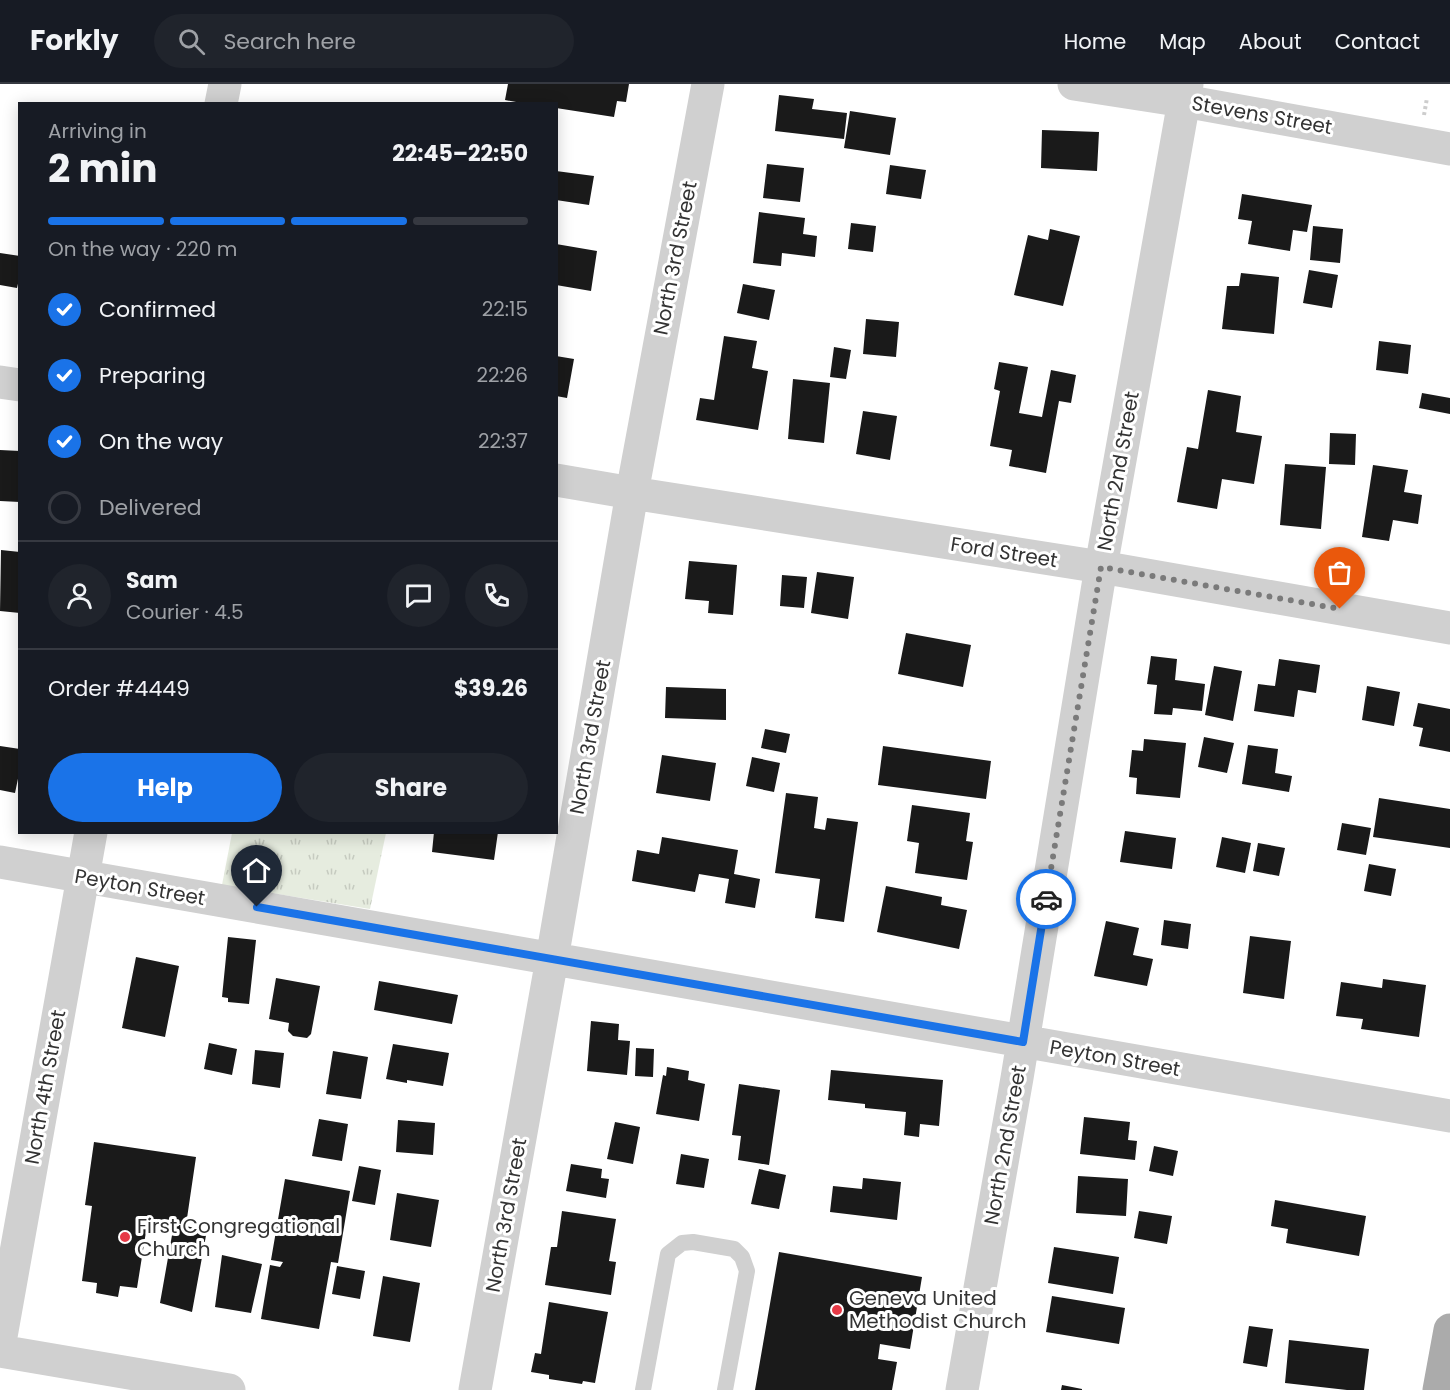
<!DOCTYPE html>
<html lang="en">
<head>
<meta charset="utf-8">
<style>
	:root { --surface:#171b24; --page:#20242c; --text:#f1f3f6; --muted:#9ea1a6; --line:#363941; --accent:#1a73e8 }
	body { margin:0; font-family:Poppins,sans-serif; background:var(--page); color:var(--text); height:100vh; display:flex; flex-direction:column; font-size:22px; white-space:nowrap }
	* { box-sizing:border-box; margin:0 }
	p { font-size:20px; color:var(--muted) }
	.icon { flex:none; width:33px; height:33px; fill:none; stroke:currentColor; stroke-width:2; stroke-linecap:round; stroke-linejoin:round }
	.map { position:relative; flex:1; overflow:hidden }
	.sheet { position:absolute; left:18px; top:18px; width:540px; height:732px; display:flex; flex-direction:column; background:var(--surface); border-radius:0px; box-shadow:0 3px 15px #0003 }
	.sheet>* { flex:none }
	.pin { position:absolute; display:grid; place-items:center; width:51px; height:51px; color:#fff; margin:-62px -26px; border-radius:50% 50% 50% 0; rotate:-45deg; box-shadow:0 0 6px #0007 }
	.pin .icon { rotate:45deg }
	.courier { position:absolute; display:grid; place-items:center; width:60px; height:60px; margin:-30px; border:4px solid #1a73e8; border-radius:50%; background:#fff; color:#222; box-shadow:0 2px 8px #0007 }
	.headline em { font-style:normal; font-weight:700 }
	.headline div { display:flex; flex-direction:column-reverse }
	.headline { display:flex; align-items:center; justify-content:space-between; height:102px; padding:0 30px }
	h1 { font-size:39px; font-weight:700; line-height:45px }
	.bar { display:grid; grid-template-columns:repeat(4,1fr); gap:9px 6px; align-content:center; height:72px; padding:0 30px }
	.bar i { height:8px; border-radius:4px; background:var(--line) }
	.bar .current { background:var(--accent) }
	.bar p { grid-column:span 4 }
	.line { display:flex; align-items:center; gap:15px; padding:0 30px; border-top:2px solid var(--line) }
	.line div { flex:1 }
	.round { display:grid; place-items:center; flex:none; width:63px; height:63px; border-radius:32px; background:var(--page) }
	ol { padding:0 30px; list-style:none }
	li { display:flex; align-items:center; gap:18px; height:66px }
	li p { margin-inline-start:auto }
	li .icon { padding:6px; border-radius:50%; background:var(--accent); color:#fff; stroke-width:4 }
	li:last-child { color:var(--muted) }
	li i { width:33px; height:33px; border:3px solid var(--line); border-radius:50% }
	.cta { display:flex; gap:12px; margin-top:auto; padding:12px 30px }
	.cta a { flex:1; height:69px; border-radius:36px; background:var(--accent); color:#fff; font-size:24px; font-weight:700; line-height:69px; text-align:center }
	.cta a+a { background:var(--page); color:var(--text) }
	header { display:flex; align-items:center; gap:36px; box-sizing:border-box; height:84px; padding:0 30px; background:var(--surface); border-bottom:2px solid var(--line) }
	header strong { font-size:28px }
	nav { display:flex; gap:33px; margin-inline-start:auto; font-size:21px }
	.search { width:420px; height:54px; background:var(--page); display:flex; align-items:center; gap:15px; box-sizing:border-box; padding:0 21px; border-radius:33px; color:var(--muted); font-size:22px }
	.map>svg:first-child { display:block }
	.park { fill:url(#park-tufts) }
	.building { fill:#1a1a1a }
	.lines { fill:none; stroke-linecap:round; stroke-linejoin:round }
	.path { stroke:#cdcdcd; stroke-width:4; stroke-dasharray:3 3; stroke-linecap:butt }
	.service { stroke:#d0d0d0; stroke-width:16 }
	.minor { stroke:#d0d0d0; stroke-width:33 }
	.primary { stroke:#ababab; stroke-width:33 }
	.done { stroke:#7a7a7a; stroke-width:6; stroke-dasharray:0 10.8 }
	.route { stroke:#1a73e8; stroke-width:8 }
	.poi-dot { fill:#e63946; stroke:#fff; stroke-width:2 }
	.labels { text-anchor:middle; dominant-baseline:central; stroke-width:6; stroke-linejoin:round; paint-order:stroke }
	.street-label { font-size:20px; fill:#333; stroke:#fff }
	.poi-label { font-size:20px; fill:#333; stroke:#fff; text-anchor:start }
</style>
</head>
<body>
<header>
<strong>Forkly</strong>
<div class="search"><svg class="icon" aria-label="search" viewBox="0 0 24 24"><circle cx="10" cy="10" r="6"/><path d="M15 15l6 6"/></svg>Search here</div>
<nav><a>Home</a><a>Map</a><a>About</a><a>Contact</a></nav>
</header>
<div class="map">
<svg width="1450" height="1306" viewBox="0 0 1450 1306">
	<defs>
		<pattern id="park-tufts" width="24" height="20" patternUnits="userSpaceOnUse" patternTransform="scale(1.5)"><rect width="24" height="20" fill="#e6ecdf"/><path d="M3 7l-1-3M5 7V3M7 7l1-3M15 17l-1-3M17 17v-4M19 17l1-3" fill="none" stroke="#c6cbc0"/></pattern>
	</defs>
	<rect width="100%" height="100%" fill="#fff"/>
	<!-- park -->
	<path class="park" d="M232,749H386L370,825L222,801Z"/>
	<!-- building -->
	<path class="building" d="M508,0H629L626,18L617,17L614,33L556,24V20H527L505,16Z
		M779,11L814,15L812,25L847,29L844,55L775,47Z
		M850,27L896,34L890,71L844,64Z
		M1042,46L1099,48L1097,87L1041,84Z
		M767,80L804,84L800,118L763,114Z
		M890,81L926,86L921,115L886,110Z
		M556,87L594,92L589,121L556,116Z
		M1242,110L1312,121L1307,148L1293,146L1290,167L1248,160L1252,137L1238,135Z
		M759,128L805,134L803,150L817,152L815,173L782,169L781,182L753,179Z
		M851,139L876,142L873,168L848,165Z
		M1313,142L1343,145L1340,179L1310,176Z
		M1050,145L1080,152L1063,222L1014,211L1028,151L1048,156Z
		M556,160L597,167L591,207L556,201Z
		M0,169L20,172V191L17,204L0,201Z
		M1309,186L1338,191L1332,224L1303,219Z
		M1241,189L1279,193L1274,250L1222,245L1227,202H1239Z
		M743,200L775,206L769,236L737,229Z
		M866,235L899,238L896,273L863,270Z
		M724,252L757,257L752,284L768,287L758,346L696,336L700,314L714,316Z
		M1379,257L1411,261L1408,290L1376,286Z
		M834,263L851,266L846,295L830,293Z
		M556,272L574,275L567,314L556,312Z
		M999,278L1028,283L1019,329L1042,333L1051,286L1076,291L1071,319L1059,317L1046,389L1009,382L1012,366L990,362L1000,307L994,305Z
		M793,295L830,299L824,359L788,355Z
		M1208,306L1241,312L1236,348L1262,352L1254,400L1222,395L1217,425L1177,418L1187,363L1198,365Z
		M1422,309L1450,314V330L1419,324Z
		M863,327L897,332L890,376L856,370Z
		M1330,349L1356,350L1355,381L1329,380Z
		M0,366L20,367V418L0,417Z
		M1285,380L1326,383L1321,445L1280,441Z
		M1373,381L1408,386L1404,408L1422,411L1418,440L1393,436L1389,457L1362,453Z
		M1,466L20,468V529L0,527Z
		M689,477L737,481L733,531L708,529L709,517L685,515Z
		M817,488L854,493L848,535L811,529Z
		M782,491L807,493L804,524L780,522Z
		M906,549L971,561L963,603L898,590Z
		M1151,572L1177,575L1175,596L1205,600L1202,627L1173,624L1172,631L1154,630L1157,601L1147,600Z
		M1279,575L1320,581L1316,609L1298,606L1294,633L1254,627L1258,600L1275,602Z
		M1214,582L1242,587L1233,637L1205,631Z
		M1367,602L1400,608L1394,642L1362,636Z
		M666,603L726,605V636L665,634Z
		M1418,619L1450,625V668L1419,662L1423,644L1413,642Z
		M765,645L790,650L786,669L761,664Z
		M1204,653L1234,659L1227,689L1198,683Z
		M1144,655L1186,659L1180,714L1136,710L1137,694L1129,693L1132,666L1143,667Z
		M1248,661L1278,665L1275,689L1292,692L1289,708L1242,700Z
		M0,662L20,665V685L15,709L0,706Z
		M883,662L991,677L986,715L878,701Z
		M662,671L716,679L710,717L656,709Z
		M752,673L780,679L774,708L746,702Z
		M786,709L818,713L814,744L825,746L827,734L858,738L844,838L815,834L820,795L775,789Z
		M1379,714L1450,725V764L1373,753Z
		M912,721L970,729L966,757L973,758L967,796L915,789L919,759L907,757Z
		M1342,739L1371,744L1366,771L1337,766Z
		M1125,747L1176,754L1172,785L1120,778Z
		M434,748H498L494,776L432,768Z
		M662,753L738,766L734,790L760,795L755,824L725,819L729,795L699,790L695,808L632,797L637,766L659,770Z
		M1222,753L1251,759L1245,789L1216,783Z
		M1258,759L1285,764L1279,792L1253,787Z
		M1369,780L1396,785L1391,812L1364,807Z
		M886,802L942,813L941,821L967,826L959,865L877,848Z
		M1164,836L1191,840L1188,865L1161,861Z
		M1106,837L1139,844L1133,871L1153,875L1147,902L1094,892Z
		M1250,852L1291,857L1284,915L1243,909Z
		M228,853L256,856L249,920L228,918V914L222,913Z
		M136,873L179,882L165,953L122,944Z
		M276,894L320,902L311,950L307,954L293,952L288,947L289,939L269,935Z
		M1383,895L1426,901L1419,953L1361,945L1363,935L1336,932L1341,898L1382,904Z
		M379,897L458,911L452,940L374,926Z
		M591,937L619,940L618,956L630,957L627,991L587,987Z
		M209,959L237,965L232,991L204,985Z
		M393,960L449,969L443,1002L407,996V999L386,995Z
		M636,964L654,965L653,993L635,992Z
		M255,966L284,969L280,1004L252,1000Z
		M333,967L368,973L361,1015L326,1010Z
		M667,983L689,987L688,996L705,1000L699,1037L656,1030L663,991L666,992Z
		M831,986L943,996L939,1042L920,1040L919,1053L904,1051L906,1028L865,1024V1020L828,1016Z
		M739,1000L780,1006L769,1081L738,1076L741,1052L732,1051Z
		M1084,1033L1130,1038L1128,1056L1137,1057L1135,1076L1080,1070Z
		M319,1035L348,1040L342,1077L312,1072Z
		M398,1036L435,1039L433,1071L396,1068Z
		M615,1038L640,1043L633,1080L607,1075Z
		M94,1058L196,1073L186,1141L148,1135L137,1204L120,1202L118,1213L96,1209L97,1199L82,1197L92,1122L85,1121Z
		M1154,1062L1178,1067L1173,1092L1149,1087Z
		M681,1070L709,1075L704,1104L676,1100Z
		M571,1080L602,1085L601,1094L609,1095L606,1114L566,1107Z
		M359,1082L381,1086L375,1121L352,1117Z
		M759,1085L786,1091L779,1125L751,1120Z
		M1078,1092L1128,1095L1126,1132L1076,1129Z
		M863,1094L901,1098L897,1136L830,1128L833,1102L862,1105Z
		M285,1095L350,1107L338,1179L331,1178L319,1245L261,1235L270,1181L280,1183L283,1178L271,1176Z
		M397,1109L439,1116L431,1163L390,1156Z
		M1275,1116L1366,1132L1359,1172L1286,1159L1288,1145L1271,1142Z
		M562,1127L616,1135L609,1177L616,1178L611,1211L545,1201L551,1163H557Z
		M1139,1127L1172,1132L1167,1160L1134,1154Z
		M174,1140L207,1146L192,1228L160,1219Z
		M1054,1163L1119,1173L1113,1210L1048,1199Z
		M779,1168L922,1193L910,1265L880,1260L878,1275L897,1278L892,1306H755Z
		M222,1171L262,1180L251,1229L215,1223Z
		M337,1182L365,1187L360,1215L332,1210Z
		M383,1192L420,1199L410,1258L373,1252Z
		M1052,1212L1125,1224L1119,1260L1046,1248Z
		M549,1218L608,1228L595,1299L583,1297L582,1300L549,1295V1291L531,1288L535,1269L541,1270Z
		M1249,1242L1273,1245L1267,1283L1243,1279Z
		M1289,1256L1369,1265L1364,1306H1347L1285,1299Z
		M1062,1301L1082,1305V1306H1061Z"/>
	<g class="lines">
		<!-- path -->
		<path class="path" d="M1424,31L1427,14"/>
		<!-- service -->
		<path class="service" d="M643,1306L668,1170L682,1159L693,1158L734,1165L742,1173L747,1187L725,1306"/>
		<!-- minor -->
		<path class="minor" d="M1074,0L1184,17L1450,65
			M221,20L225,0
			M0,298L20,301
			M556,396L632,409L1101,483L1450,544
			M0,778L1450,1032
			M0,1258L91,748
			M0,1267L229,1306
			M475,1306L552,875L632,409L708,0
			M962,1306L1017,994L1101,483L1187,0"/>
		<!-- primary -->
		<path class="primary" d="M1439,1306L1450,1246"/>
	</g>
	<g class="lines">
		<!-- done -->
		<path class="done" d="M1046,815L1101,483L1340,525"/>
		<!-- route -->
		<path class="route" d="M257,823L1023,958L1046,815"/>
	</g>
	<!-- markers -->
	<g class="poi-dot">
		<circle cx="125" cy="1153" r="6"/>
		<circle cx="837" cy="1226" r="6"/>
	</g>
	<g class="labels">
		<!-- street labels -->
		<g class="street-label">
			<text transform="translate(1262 31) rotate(10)">Stevens Street</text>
			<text transform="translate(675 174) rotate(-79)">North 3rd Street</text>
			<text transform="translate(1118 387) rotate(-80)">North 2nd Street</text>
			<text transform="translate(1004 468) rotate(9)">Ford Street</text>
			<text transform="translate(590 653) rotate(-80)">North 3rd Street</text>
			<text transform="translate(140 803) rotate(10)">Peyton Street</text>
			<text transform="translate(1115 974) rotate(10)">Peyton Street</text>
			<text transform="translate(45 1003) rotate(-80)">North 4th Street</text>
			<text transform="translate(1005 1061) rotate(-80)">North 2nd Street</text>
			<text transform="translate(506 1131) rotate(-80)">North 3rd Street</text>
		</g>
		<!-- poi labels -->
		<g class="poi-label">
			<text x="137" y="1142">First Congregational<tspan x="137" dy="23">Church</tspan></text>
			<text x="849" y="1214">Geneva United<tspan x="849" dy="23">Methodist Church</tspan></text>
		</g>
	</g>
</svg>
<div class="pin" style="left:1340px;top:525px;background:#ea580c"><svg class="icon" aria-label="bag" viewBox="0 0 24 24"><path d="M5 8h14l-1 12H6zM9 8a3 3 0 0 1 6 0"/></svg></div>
<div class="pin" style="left:257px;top:823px;background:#1f2937"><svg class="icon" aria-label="home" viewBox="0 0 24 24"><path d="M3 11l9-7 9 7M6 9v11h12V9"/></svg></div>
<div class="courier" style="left:1046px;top:815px"><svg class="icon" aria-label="car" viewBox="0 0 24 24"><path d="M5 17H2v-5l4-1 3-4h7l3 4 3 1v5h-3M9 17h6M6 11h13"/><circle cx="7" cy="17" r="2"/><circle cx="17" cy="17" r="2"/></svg></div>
<section class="sheet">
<div class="headline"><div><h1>2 min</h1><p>Arriving in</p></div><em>22:45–22:50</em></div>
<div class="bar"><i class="current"></i><i class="current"></i><i class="current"></i><i></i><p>On the way · 220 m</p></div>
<ol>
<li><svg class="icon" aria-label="check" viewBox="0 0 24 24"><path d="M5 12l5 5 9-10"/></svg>Confirmed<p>22:15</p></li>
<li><svg class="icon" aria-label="check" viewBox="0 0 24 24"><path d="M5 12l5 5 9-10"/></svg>Preparing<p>22:26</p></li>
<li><svg class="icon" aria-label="check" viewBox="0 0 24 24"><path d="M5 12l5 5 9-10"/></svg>On the way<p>22:37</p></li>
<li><i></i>Delivered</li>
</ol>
<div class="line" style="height:108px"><a class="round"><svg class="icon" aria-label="person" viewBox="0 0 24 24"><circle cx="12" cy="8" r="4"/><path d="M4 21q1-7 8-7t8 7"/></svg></a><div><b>Sam</b><p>Courier · 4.5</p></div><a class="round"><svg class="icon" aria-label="chat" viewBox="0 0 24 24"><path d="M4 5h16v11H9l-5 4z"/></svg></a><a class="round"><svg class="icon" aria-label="phone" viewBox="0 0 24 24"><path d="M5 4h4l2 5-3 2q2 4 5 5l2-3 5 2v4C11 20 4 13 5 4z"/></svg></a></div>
<div class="line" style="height:78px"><div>Order #4449</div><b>$39.26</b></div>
<div class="cta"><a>Help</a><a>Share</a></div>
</section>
</div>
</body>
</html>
